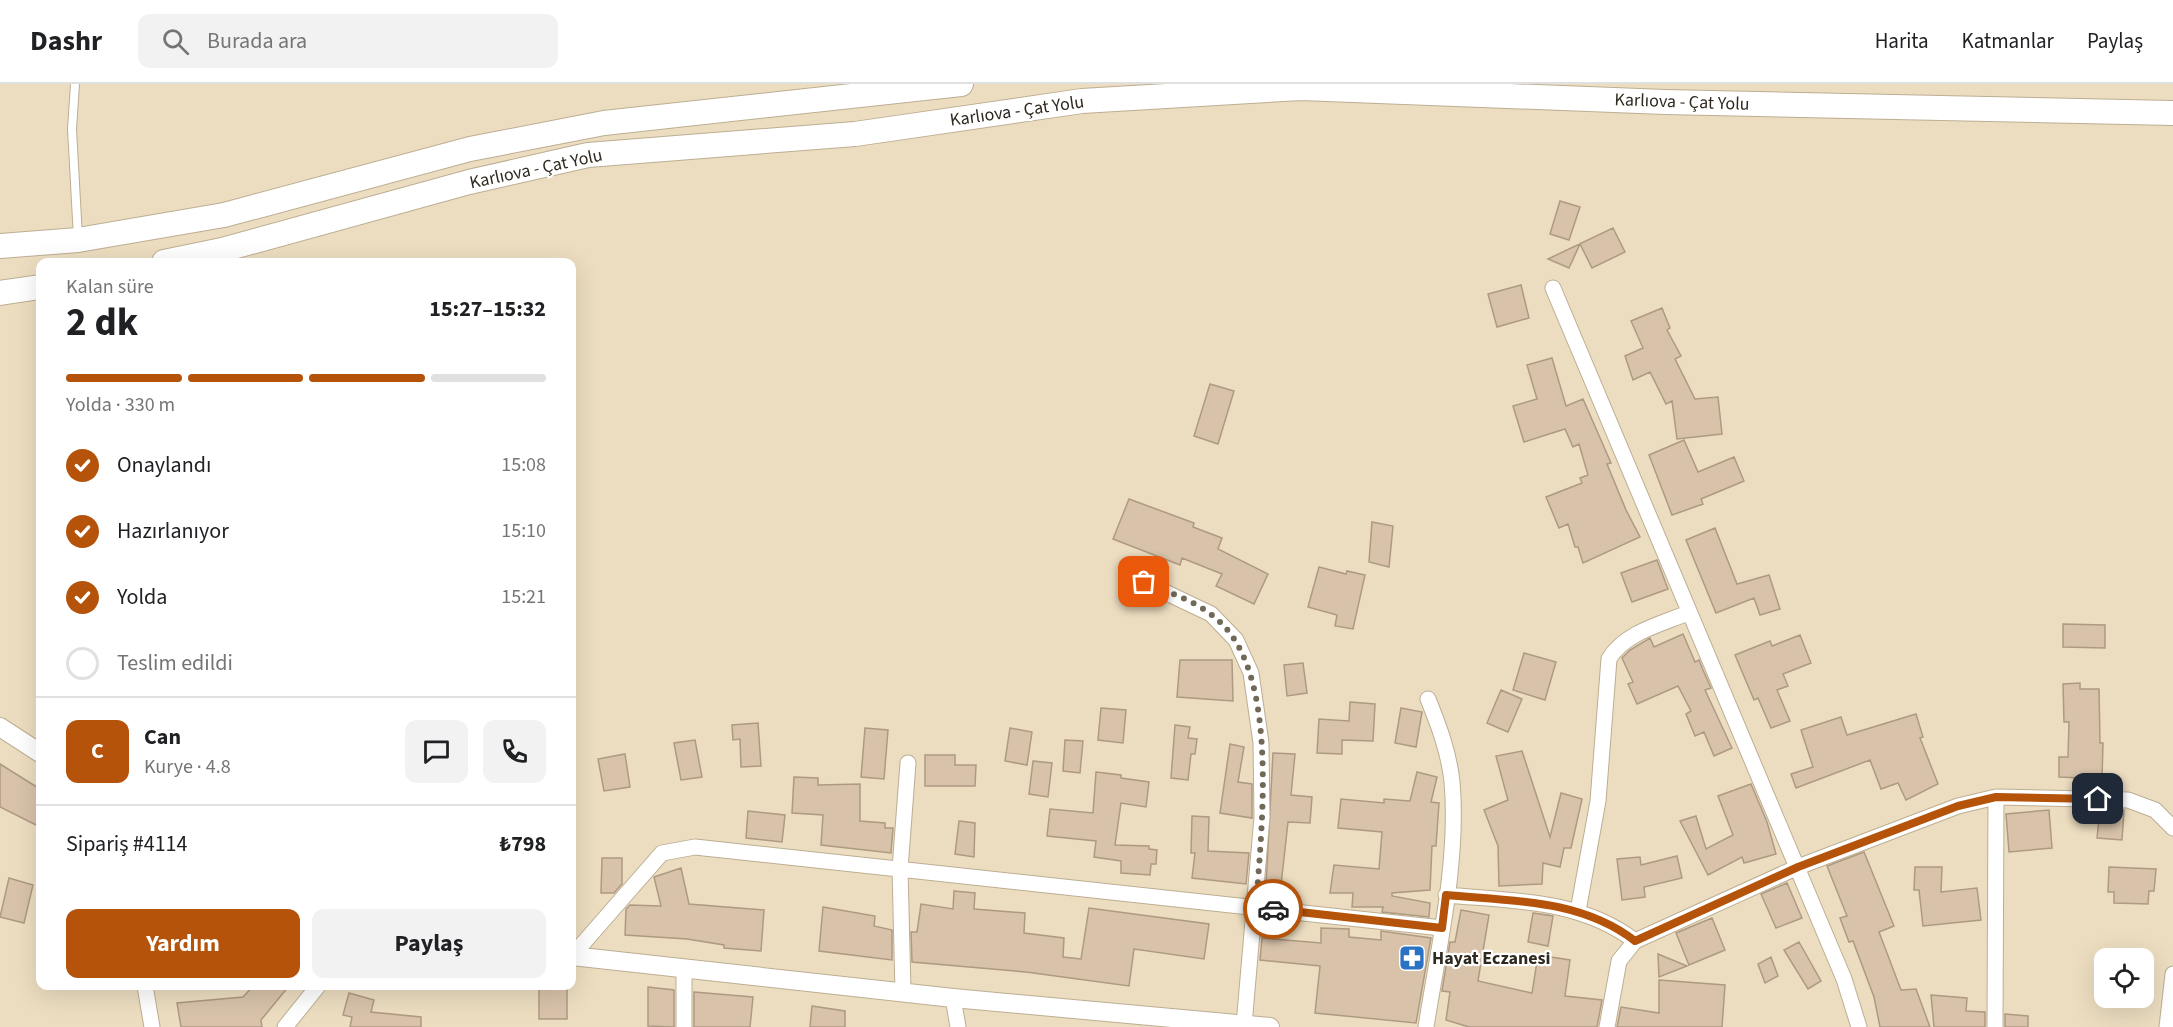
<!DOCTYPE html>
<html lang="tr">
<head>
<meta charset="utf-8">
<style>
	:root { --surface:#fff; --page:#f2f2f2; --text:#202124; --muted:#757577; --line:#e0e0e0; --accent:#b45309 }
	body { margin:0; font-family:"Source Sans 3",sans-serif; background:var(--page); color:var(--text); height:100vh; display:flex; flex-direction:column; font-size:22px; white-space:nowrap }
	* { box-sizing:border-box; margin:0 }
	p { font-size:20px; color:var(--muted) }
	.icon { flex:none; width:33px; height:33px; fill:none; stroke:currentColor; stroke-width:2; stroke-linecap:round; stroke-linejoin:round }
	.map { position:relative; flex:1; overflow:hidden }
	.details { position:absolute; left:36px; top:174px; width:540px; height:732px; display:flex; flex-direction:column; background:var(--surface); border-radius:12px; box-shadow:0 6px 24px #0002 }
	.details>* { flex:none }
	.fabs { position:absolute; left:2094px; top:864px; display:grid; gap:12px }
	.fabs a { display:grid; place-items:center; width:60px; height:60px; border-radius:12px; background:var(--surface); box-shadow:0 6px 24px #0002; font-size:30px }
	.pin { position:absolute; display:grid; place-items:center; width:51px; height:51px; color:#fff; margin:-26px; border-radius:12px; box-shadow:0 3px 9px #0006 }
	.courier { position:absolute; display:grid; place-items:center; width:60px; height:60px; margin:-30px; border:4px solid #b45309; border-radius:50%; background:#fff; color:#222; box-shadow:0 2px 8px #0007 }
	.overview em { font-style:normal; font-weight:700 }
	.overview div { display:flex; flex-direction:column-reverse }
	.overview { display:flex; align-items:center; justify-content:space-between; height:102px; padding:0 30px }
	h1 { font-size:39px; font-weight:700; line-height:45px }
	.bar { display:grid; grid-template-columns:repeat(4,1fr); gap:9px 6px; align-content:center; height:72px; padding:0 30px }
	.bar i { height:8px; border-radius:4px; background:var(--line) }
	.bar .on { background:var(--accent) }
	.bar p { grid-column:span 4 }
	.line { display:flex; align-items:center; gap:15px; padding:0 30px; border-top:2px solid var(--line) }
	.line div { flex:1 }
	.round { display:grid; place-items:center; flex:none; width:63px; height:63px; border-radius:12px; background:var(--page) }
	ol { padding:0 30px; list-style:none }
	li { display:flex; align-items:center; gap:18px; height:66px }
	li p { margin-inline-start:auto }
	li .icon { padding:6px; border-radius:50%; background:var(--accent); color:#fff; stroke-width:4 }
	li:last-child { color:var(--muted) }
	li i { width:33px; height:33px; border:3px solid var(--line); border-radius:50% }
	.button { display:flex; gap:12px; margin-top:auto; padding:12px 30px }
	.button a { flex:1; height:69px; border-radius:12px; background:var(--accent); color:#fff; font-size:24px; font-weight:700; line-height:69px; text-align:center }
	.button a+a { background:var(--page); color:var(--text) }
	header { display:flex; align-items:center; gap:36px; box-sizing:border-box; height:84px; padding:0 30px; background:var(--surface); border-bottom:2px solid var(--line) }
	header strong { font-size:28px }
	nav { display:flex; gap:33px; margin-inline-start:auto; font-size:21px }
	.search { width:420px; height:54px; background:var(--page); display:flex; align-items:center; gap:15px; box-sizing:border-box; padding:0 21px; border-radius:12px; color:var(--muted); font-size:22px }
	.map>svg:first-child { display:block }
	.building { fill:#d8c2aa; stroke:#ae9982; stroke-width:1.5 }
	.lines { fill:none; stroke-linecap:round; stroke-linejoin:round }
	.service-casing { stroke:#bdae93; stroke-width:10 }
	.minor-casing { stroke:#bdae93; stroke-width:17 }
	.tertiary-casing { stroke:#bdae93; stroke-width:20 }
	.trunk-casing { stroke:#bdae93; stroke-width:26 }
	.service { stroke:#fff; stroke-width:8 }
	.minor { stroke:#fff; stroke-width:15 }
	.tertiary { stroke:#fff; stroke-width:18 }
	.trunk { stroke:#fff; stroke-width:24 }
	.done { stroke:#716857; stroke-width:6; stroke-dasharray:0 10.8 }
	.route { stroke:#b45309; stroke-width:8 }
	.labels { text-anchor:middle; dominant-baseline:central; stroke-width:4.5; stroke-linejoin:round; paint-order:stroke }
	.street-label { font-size:18px; fill:#2f291f; stroke:#fff }
	.poi-label { font-size:18px; font-weight:bold; fill:#2f291f; stroke:#fff; text-anchor:start }
</style>
</head>
<body>
<header>
<strong>Dashr</strong>
<div class="search"><svg class="icon" aria-label="search" viewBox="0 0 24 24"><circle cx="10" cy="10" r="6"/><path d="M15 15l6 6"/></svg>Burada ara</div>
<nav><a>Harita</a><a>Katmanlar</a><a>Paylaş</a></nav>
</header>
<div class="map">
<svg width="2173" height="943" viewBox="0 0 2173 943">
	<rect width="100%" height="100%" fill="#ecddc0"/>
	<!-- building -->
	<path class="building" d="M1560,117L1580,123L1569,156L1550,150Z
		M1613,144L1625,168L1592,184L1580,160L1569,184L1548,175Z
		M1521,201L1529,234L1497,243L1488,210Z
		M1662,224L1670,244L1667,246L1681,272L1675,275L1695,315L1718,313L1722,350L1677,355L1672,317L1666,320L1650,288L1633,296L1625,272L1643,264L1631,237Z
		M1552,274L1566,322L1583,315L1611,379L1607,380L1626,426L1640,453L1583,479L1578,463H1575L1568,440L1559,444L1546,413L1582,399L1580,394L1588,391L1579,360L1573,363L1565,345L1524,358L1513,322L1537,315L1527,281Z
		M1210,300L1234,307L1218,360L1194,352Z
		M1684,356L1698,388L1734,373L1744,397L1701,415L1703,420L1672,431L1649,371Z
		M1129,415L1194,439L1193,443L1222,454L1218,465L1268,490L1254,520L1216,502L1222,490L1182,474L1180,481L1113,455Z
		M1372,438L1393,442L1389,483L1369,478Z
		M1715,444L1737,500L1769,491L1780,525L1760,531L1754,514L1716,529L1686,456Z
		M1657,476L1668,505L1632,518L1621,489Z
		M1319,483L1346,490L1347,487L1365,491L1353,545L1335,542L1337,531L1308,523Z
		M2063,540L2105,541V564L2063,563Z
		M1683,550L1695,578L1699,576L1703,586L1711,604L1705,606L1732,664L1714,672L1704,648L1695,652L1686,630L1691,627L1678,602L1637,620L1628,600L1633,598L1622,574L1630,566L1650,554L1654,563Z
		M1800,551L1811,579L1783,590L1788,602L1777,606L1790,637L1771,644L1758,614L1754,616L1735,571L1770,557L1772,562Z
		M1524,569L1556,578L1545,616L1513,606Z
		M1180,576H1232L1233,617L1177,613Z
		M1303,579L1307,609L1287,612L1284,581Z
		M2080,599V605H2099L2100,659H2103L2102,695L2059,693V673H2068L2069,638H2064L2063,600Z
		M1501,606L1522,615L1508,648L1487,639Z
		M1350,618L1375,620L1373,657L1342,656V670L1317,669L1319,635L1349,637Z
		M1101,624L1126,626L1123,659L1098,656Z
		M1401,624L1422,628L1416,663L1395,659Z
		M1916,630L1923,653L1920,654L1938,700L1906,716L1898,699L1881,705L1870,676L1796,704L1791,690L1813,683L1801,646L1841,633L1847,651Z
		M758,639L761,682L741,683L740,655L733,656L732,641Z
		M1175,641L1190,643L1188,654L1197,655L1195,670H1191L1188,696L1171,694Z
		M865,644L888,646L884,695L861,693Z
		M1010,644L1032,648L1027,681L1005,677Z
		M695,656L702,693L681,696L674,659Z
		M1065,656L1083,657L1080,689L1063,687Z
		M1230,660L1244,663L1238,698L1252,700V734L1220,729Z
		M1522,667L1550,753L1561,709L1582,715L1571,764H1564L1560,783L1543,779L1542,800L1499,802L1498,762L1484,726L1508,716L1496,672Z
		M1273,669L1295,670L1291,711L1312,713L1310,739L1288,738L1281,801H1266Z
		M625,670L630,703L604,707L598,675Z
		M925,671H955V681H976L975,702H925Z
		M1033,677L1052,679L1048,713L1029,710Z
		M0,680L40,705V743L0,723Z
		M1096,688L1121,691V694L1149,698L1146,723L1121,719L1115,761L1149,762V765L1157,766L1156,780H1151L1150,791L1121,789V777L1094,773L1096,757L1047,752L1050,725L1093,729Z
		M1417,688L1437,693L1431,718L1439,719L1436,762H1432L1430,806L1392,809V812L1430,819L1429,833L1382,828L1383,823H1352L1353,809H1330L1334,781L1379,785L1382,748L1338,744L1341,715L1384,719V715L1410,717Z
		M794,693L818,694V701L860,700V737L885,739V744H893L891,769L821,761L823,731L792,729Z
		M1751,700L1767,738L1776,770L1744,779L1742,773L1708,791L1680,737L1696,732L1706,765L1733,751L1718,712Z
		M2100,725L2124,726L2122,756L2097,754Z
		M2049,726L2052,764L2009,768L2006,730Z
		M748,727L785,731L782,758L746,754Z
		M1192,732L1209,733L1208,767L1249,769L1246,800L1192,794L1195,769H1191Z
		M959,737L975,739L974,773L955,770Z
		M1864,768L1894,842L1879,848L1901,906L1916,905L1930,943H1880L1874,913L1853,857L1849,858L1840,834L1847,832L1827,782Z
		M1677,772L1682,794L1644,803L1645,813L1622,816L1617,775L1640,773L1641,781Z
		M602,774H622V800L614,809H601Z
		M1915,783H1942L1941,808L1977,804L1981,836L1923,842L1919,806H1914Z
		M2109,783L2156,785L2154,807H2149L2148,820L2114,819V808H2108Z
		M681,784L689,820L764,826L761,867L724,864V861L687,855L625,851L626,825L630,821L661,822L654,793Z
		M9,794L33,801L24,839L0,833Z
		M1787,799L1802,834L1776,844L1761,810Z
		M954,807L975,809L974,825L1025,829L1024,849L1064,854L1063,873L1081,875L1089,824L1209,840L1204,875L1134,865L1129,902L1026,888L912,878L911,848H917L921,820L953,825Z
		M823,823L875,832L874,842L892,846V876L819,867Z
		M1461,826L1489,831L1478,897L1532,909L1538,871L1570,876L1565,912L1602,916L1597,943H1469L1446,936L1450,908L1442,907L1450,858H1455Z
		M1533,829L1553,832L1548,862L1528,858Z
		M1712,834L1725,866L1689,881L1676,849Z
		M1321,844L1349,845V853L1381,856V847L1431,854L1416,939L1315,929L1320,882L1260,876L1262,854L1321,859Z
		M1799,858L1821,897L1808,905L1784,866Z
		M1658,870L1687,882L1659,893Z
		M1771,873L1778,892L1765,899L1758,880Z
		M1659,896L1725,901L1722,943H1617L1621,923L1659,929Z
		M253,902H289L261,936L262,943H181L177,919L243,913Z
		M648,903L674,906V943L648,942Z
		M567,904V935H539V905Z
		M694,908L753,913L750,943H694Z
		M349,909L374,916L371,928L421,933V943H350L352,933L343,931Z
		M1931,911L1967,914L1966,927L1985,928V943H1934Z
		M812,922L845,927V943H810Z
		M2005,930L2028,932V943H2005Z"/>
	<g class="lines">
		<defs>
			<path id="service" d="M75,0L72,45L78,154"/>
			<path id="minor" d="M1553,204L1844,895L1859,943
				M1127,490L1211,530L1236,556L1251,589L1261,659L1262,733L1244,941
				M1446,811C1512,817 1580,815 1635,857
				M1578,827L1598,717L1609,575C1624,549 1661,540 1688,529
				M572,872L662,769L695,763L1442,844
				M145,902L152,943
				M903,908L900,785L908,679
				M953,914L958,943
				M285,943L318,902
				M684,943V884
				M1426,943C1438,867 1459,775 1452,698C1449,669 1439,642 1428,615
				M1607,943L1619,877L1635,857L1798,783L1958,722L1996,713L2128,716L2155,726L2173,744
				M1995,943L1996,713
				M2167,943L2173,890"/>
			<path id="tertiary" d="M0,643L40,669
				M572,872L953,914L1270,943"/>
			<path id="trunk" d="M0,162L78,156L224,131L470,65L604,39L961,0
				M164,178L222,166L469,98L588,71L855,50L1082,17L1301,4L1665,18L2173,29
				M0,209L40,203"/>
		</defs>
		<!-- service casing -->
		<use href="#service" class="service-casing"/>
		<!-- minor casing -->
		<use href="#minor" class="minor-casing"/>
		<!-- tertiary casing -->
		<use href="#tertiary" class="tertiary-casing"/>
		<!-- trunk casing -->
		<use href="#trunk" class="trunk-casing"/>
		<!-- service -->
		<use href="#service" class="service"/>
		<!-- minor -->
		<use href="#minor" class="minor"/>
		<!-- tertiary -->
		<use href="#tertiary" class="tertiary"/>
		<!-- trunk -->
		<use href="#trunk" class="trunk"/>
	</g>
	<g class="lines">
		<!-- done -->
		<path class="done" d="M1144,498C1172,510 1203,519 1224,542C1279,601 1261,747 1256,824L1273,825"/>
		<!-- route -->
		<path class="route" d="M1273,825L1442,844L1446,811C1512,817 1581,815 1635,857L1798,783L1958,722L1996,713L2098,715"/>
	</g>
	<!-- icons -->
	<defs>
		<symbol id="pharmacy-square" viewBox="-11 -11 22 22"><rect x="-9" y="-9" width="18" height="18" rx="4" fill="#2a72c3" stroke="#fff"/><path d="M-2-6h4v4h4v4h-4v4h-4v-4h-4v-4h4Z" fill="#fff"/></symbol>
	</defs>
	<g fill-rule="evenodd">
		<use href="#pharmacy-square" x="1397" y="859" width="30" height="30"/>
	</g>
	<g class="labels">
		<!-- street labels -->
		<g class="street-label">
			<text transform="translate(1682 18) rotate(2)">Karlıova - Çat Yolu</text>
			<text transform="translate(1017 27) rotate(-8)">Karlıova - Çat Yolu</text>
			<text transform="translate(536 85) rotate(-12)">Karlıova - Çat Yolu</text>
		</g>
		<!-- poi labels -->
		<g class="poi-label">
			<text x="1432" y="874">Hayat Eczanesi</text>
		</g>
	</g>
</svg>
<div class="fabs">
<a><svg class="icon" aria-label="locate" viewBox="0 0 24 24"><circle cx="12" cy="12" r="6"/><path d="M12 2v4M12 18v4M2 12h4M18 12h4"/></svg></a>
</div>
<div class="pin" style="left:1144px;top:498px;background:#ea580c"><svg class="icon" aria-label="bag" viewBox="0 0 24 24"><path d="M5 8h14l-1 12H6zM9 8a3 3 0 0 1 6 0"/></svg></div>
<div class="pin" style="left:2098px;top:715px;background:#1f2937"><svg class="icon" aria-label="home" viewBox="0 0 24 24"><path d="M3 11l9-7 9 7M6 9v11h12V9"/></svg></div>
<div class="courier" style="left:1273px;top:825px"><svg class="icon" aria-label="car" viewBox="0 0 24 24"><path d="M5 17H2v-5l4-1 3-4h7l3 4 3 1v5h-3M9 17h6M6 11h13"/><circle cx="7" cy="17" r="2"/><circle cx="17" cy="17" r="2"/></svg></div>
<section class="details">
<div class="overview"><div><h1>2 dk</h1><p>Kalan süre</p></div><em>15:27–15:32</em></div>
<div class="bar"><i class="on"></i><i class="on"></i><i class="on"></i><i></i><p>Yolda · 330 m</p></div>
<ol>
<li><svg class="icon" aria-label="check" viewBox="0 0 24 24"><path d="M5 12l5 5 9-10"/></svg>Onaylandı<p>15:08</p></li>
<li><svg class="icon" aria-label="check" viewBox="0 0 24 24"><path d="M5 12l5 5 9-10"/></svg>Hazırlanıyor<p>15:10</p></li>
<li><svg class="icon" aria-label="check" viewBox="0 0 24 24"><path d="M5 12l5 5 9-10"/></svg>Yolda<p>15:21</p></li>
<li><i></i>Teslim edildi</li>
</ol>
<div class="line" style="height:108px"><b class="round" style="background:var(--accent);color:#fff">C</b><div><b>Can</b><p>Kurye · 4.8</p></div><a class="round"><svg class="icon" aria-label="chat" viewBox="0 0 24 24"><path d="M4 5h16v11H9l-5 4z"/></svg></a><a class="round"><svg class="icon" aria-label="phone" viewBox="0 0 24 24"><path d="M5 4h4l2 5-3 2q2 4 5 5l2-3 5 2v4C11 20 4 13 5 4z"/></svg></a></div>
<div class="line" style="height:78px"><div>Sipariş #4114</div><b>₺798</b></div>
<div class="button"><a>Yardım</a><a>Paylaş</a></div>
</section>
</div>
</body>
</html>
